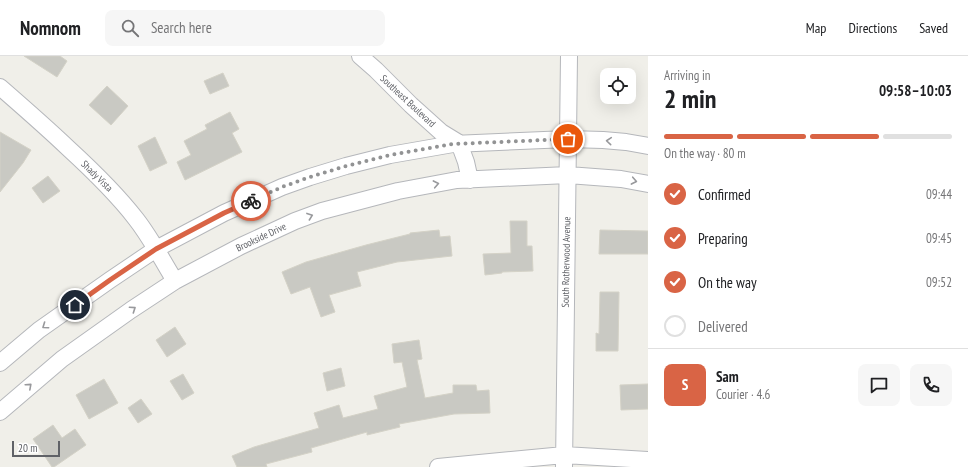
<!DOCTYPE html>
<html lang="en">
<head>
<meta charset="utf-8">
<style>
	:root { --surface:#fff; --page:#f6f6f6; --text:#202124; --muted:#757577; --line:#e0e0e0; --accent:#d96445 }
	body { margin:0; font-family:"PT Sans Narrow",sans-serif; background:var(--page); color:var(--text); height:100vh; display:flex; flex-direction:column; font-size:15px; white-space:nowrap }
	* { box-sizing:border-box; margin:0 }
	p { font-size:13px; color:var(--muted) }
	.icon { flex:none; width:22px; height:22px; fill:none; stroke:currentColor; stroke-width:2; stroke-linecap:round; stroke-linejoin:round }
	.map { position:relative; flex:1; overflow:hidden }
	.side { display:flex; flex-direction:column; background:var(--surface); width:320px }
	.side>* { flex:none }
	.tools { position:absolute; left:600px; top:12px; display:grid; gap:8px }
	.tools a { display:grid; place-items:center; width:36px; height:36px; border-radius:8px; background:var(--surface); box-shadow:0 4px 16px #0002; font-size:20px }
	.scale { position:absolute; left:12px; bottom:10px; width:48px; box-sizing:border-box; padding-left:4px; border:2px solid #606267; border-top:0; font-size:11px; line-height:14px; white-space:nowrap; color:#606267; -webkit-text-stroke:3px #fff; paint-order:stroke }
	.pin { position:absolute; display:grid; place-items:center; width:34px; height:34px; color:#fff; margin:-17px; border:2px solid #fff; border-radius:50%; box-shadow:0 1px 4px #0007 }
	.courier { position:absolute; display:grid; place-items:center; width:40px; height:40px; margin:-20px; border:3px solid #d96445; border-radius:50%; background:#fff; color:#222; box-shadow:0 1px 5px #0007 }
	.overview em { font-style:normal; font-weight:800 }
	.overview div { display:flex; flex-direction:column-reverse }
	.overview { display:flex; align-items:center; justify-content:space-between; height:68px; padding:0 16px }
	h1 { font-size:26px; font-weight:800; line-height:30px }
	.bar { display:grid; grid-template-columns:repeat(4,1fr); gap:6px 4px; align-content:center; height:48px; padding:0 16px }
	.bar i { height:5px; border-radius:3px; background:var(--line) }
	.bar .active { background:var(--accent) }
	.bar p { grid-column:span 4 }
	.line { display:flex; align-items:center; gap:10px; padding:0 16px; border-top:1px solid var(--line) }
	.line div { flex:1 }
	.round { display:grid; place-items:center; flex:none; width:42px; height:42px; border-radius:8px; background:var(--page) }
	ol { padding:0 16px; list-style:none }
	li { display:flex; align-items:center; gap:12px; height:44px }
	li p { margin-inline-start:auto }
	li .icon { padding:4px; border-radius:50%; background:var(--accent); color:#fff; stroke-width:4 }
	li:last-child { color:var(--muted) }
	li i { width:22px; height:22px; border:2px solid var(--line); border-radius:50% }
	header { display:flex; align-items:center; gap:24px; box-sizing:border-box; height:56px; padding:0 20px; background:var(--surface); border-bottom:1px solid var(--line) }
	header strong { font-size:19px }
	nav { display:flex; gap:22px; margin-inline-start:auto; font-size:14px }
	.search { width:280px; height:36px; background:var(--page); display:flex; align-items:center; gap:10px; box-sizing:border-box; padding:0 14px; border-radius:8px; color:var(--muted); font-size:15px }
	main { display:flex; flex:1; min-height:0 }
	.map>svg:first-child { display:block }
	.building { fill:#c9c9c3; stroke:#d4d2c7 }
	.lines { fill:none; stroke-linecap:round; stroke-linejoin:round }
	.minor-casing { stroke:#b5b7bb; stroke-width:18 }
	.minor { stroke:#fff; stroke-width:16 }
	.oneway { stroke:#98999c }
	.done { stroke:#929394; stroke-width:4; stroke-dasharray:0 7.2 }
	.route { stroke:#d96445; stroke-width:5 }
	.labels { text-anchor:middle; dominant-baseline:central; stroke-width:4; stroke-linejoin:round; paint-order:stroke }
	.street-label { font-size:10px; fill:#606267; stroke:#fff }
</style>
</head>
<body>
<header>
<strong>Nomnom</strong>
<div class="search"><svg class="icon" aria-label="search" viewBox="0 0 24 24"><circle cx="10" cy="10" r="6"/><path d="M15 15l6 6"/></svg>Search here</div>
<nav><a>Map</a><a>Directions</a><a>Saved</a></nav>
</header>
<main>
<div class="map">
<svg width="648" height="411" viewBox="0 0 648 411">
	<rect width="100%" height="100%" fill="#f0efe9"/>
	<!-- building -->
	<path class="building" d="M24,0H60L67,5L57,21Z
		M223,17L229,30L210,38L204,25Z
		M107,30L128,50L111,69L89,49Z
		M230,56L239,73L232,77L242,96L185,124L177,106L191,99L184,85L207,73L205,69Z
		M0,76L31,94L23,107L0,136Z
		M155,81L167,107L150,115L138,90Z
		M48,120L60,135L43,147L32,132Z
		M510,165H527V190H532L533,215L502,216V217L485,219L483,198L511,197Z
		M439,174L440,181L450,180L452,200L397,206L357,216L361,230L329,239L335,256L321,261L310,231L291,238L282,216L306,206L366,189L410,178V177Z
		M600,174L648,175V198H599Z
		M600,236H619L618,295H596V277L599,278Z
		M175,271L186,288L167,301L156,284Z
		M419,284L422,303L417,304L425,342L453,337V329H476L477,335L489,334L490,357L454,358L399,368L400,371L367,379V376L311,392L312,396L266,408L267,411H237L232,400L254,391L319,372L314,357L339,349L343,362L378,353L374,340L407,331L402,306L394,307L392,288Z
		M341,312L345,330L327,335L323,317Z
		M183,318L194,337L182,344L170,325Z
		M104,323L118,347L89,363L76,339Z
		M648,328V353L621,354L620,329Z
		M141,343L152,358L138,367L128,352Z
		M53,369L62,382L75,373L86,389L54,411H52L33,383Z"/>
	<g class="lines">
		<defs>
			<path id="minor" d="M360,0L376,14L411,49L441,76L459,87L466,106L470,124
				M0,31C23,51 46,71 68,92C92,114 116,137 136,163C151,182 162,204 175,225
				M0,307L39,274L110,224L156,193L224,157L282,131L310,121L346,110L390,99L453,88L568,83L603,84L626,86L648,90
				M0,356L62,303L131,254L175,225L241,190L295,165L322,155L398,135L457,124L568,119L621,123L648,128
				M438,411L564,399L648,404
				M564,411L569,0"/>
		</defs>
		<!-- minor casing -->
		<use href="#minor" class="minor-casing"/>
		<!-- minor -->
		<use href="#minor" class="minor"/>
	</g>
	<!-- one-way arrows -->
	<defs><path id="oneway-chevron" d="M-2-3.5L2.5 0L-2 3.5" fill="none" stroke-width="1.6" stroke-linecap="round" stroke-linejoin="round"/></defs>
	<g class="oneway">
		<use href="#oneway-chevron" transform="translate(609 85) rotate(-175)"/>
		<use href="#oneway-chevron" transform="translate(634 125) rotate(11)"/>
		<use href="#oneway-chevron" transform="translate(436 128) rotate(-11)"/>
		<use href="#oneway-chevron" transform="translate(310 160) rotate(-20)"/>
		<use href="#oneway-chevron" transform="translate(133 253) rotate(-34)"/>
		<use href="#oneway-chevron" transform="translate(45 270) rotate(145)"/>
		<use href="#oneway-chevron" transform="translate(29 330) rotate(-42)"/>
	</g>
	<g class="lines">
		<!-- done -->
		<path class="done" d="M251,145L282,131L310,121L346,110L390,99L453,88L568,83"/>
		<!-- route -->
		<path class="route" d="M75,249L110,224L156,193L224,157L251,145"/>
	</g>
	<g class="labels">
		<!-- street labels -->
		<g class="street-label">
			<text transform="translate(408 45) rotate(43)">Southeast Boulevard</text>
			<text transform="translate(97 120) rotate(44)">Shady Vista</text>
			<text transform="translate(261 181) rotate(-25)">Brookside Drive</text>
			<text transform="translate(566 206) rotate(-89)">South Rotherwood Avenue</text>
		</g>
	</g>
</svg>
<div class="tools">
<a><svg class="icon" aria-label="locate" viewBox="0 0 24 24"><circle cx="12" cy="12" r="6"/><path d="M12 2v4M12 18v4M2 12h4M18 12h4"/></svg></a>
</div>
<div class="scale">20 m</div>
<div class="pin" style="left:568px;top:83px;background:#ea580c"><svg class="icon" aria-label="bag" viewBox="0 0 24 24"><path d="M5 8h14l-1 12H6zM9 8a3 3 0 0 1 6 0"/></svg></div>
<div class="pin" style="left:75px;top:249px;background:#1f2937"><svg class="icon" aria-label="home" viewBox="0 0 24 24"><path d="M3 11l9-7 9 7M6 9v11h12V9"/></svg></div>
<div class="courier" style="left:251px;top:145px"><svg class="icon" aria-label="bike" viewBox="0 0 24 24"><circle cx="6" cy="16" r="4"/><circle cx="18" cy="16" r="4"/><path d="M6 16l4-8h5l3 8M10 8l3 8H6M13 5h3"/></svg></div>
</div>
<section class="side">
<div class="overview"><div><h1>2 min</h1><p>Arriving in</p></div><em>09:58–10:03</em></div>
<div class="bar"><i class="active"></i><i class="active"></i><i class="active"></i><i></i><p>On the way · 80 m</p></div>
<ol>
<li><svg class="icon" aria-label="check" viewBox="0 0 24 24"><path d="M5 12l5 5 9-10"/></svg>Confirmed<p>09:44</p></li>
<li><svg class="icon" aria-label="check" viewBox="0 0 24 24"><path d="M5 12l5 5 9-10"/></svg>Preparing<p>09:45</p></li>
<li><svg class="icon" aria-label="check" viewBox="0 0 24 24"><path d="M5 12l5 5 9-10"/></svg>On the way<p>09:52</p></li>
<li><i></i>Delivered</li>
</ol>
<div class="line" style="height:72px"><b class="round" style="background:var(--accent);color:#fff">S</b><div><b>Sam</b><p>Courier · 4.6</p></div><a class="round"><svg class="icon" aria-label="chat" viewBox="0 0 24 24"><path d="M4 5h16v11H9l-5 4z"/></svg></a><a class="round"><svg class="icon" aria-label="phone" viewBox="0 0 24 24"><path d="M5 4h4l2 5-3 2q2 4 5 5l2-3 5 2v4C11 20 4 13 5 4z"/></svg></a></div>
</section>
</main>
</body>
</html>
